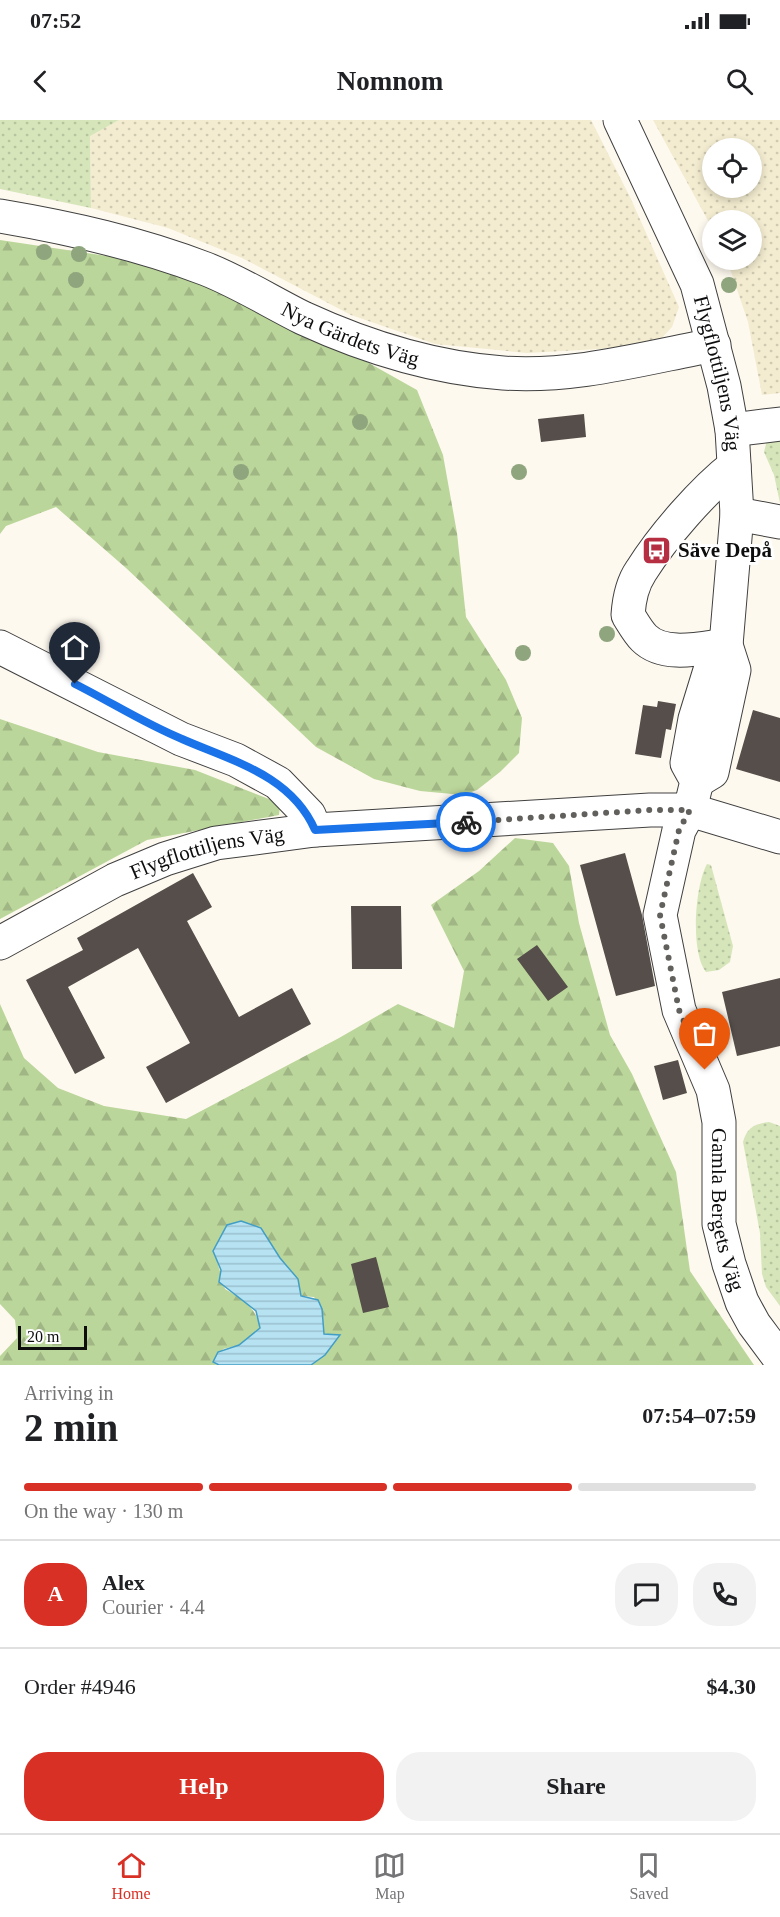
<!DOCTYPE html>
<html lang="en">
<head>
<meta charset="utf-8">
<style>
	:root { --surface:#fff; --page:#f2f2f2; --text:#202124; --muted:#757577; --line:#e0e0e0; --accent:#d93025 }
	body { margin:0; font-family:Georgia,serif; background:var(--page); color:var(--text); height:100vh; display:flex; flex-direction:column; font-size:22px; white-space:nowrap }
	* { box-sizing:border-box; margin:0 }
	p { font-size:20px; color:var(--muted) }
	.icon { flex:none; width:33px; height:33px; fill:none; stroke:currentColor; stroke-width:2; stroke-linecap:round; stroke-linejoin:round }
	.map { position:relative; height:1245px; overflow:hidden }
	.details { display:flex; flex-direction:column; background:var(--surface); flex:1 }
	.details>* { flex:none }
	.buttons { position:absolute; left:702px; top:18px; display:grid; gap:12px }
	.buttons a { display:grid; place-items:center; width:60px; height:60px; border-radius:50%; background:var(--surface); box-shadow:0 3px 9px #0003; font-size:30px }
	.scale { position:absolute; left:18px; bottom:15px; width:69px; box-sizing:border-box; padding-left:6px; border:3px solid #0d0d0d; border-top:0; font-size:16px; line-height:21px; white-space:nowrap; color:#0d0d0d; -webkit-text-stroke:4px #fff; paint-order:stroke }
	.pin { position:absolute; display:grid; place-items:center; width:51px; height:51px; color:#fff; margin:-62px -26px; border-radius:50% 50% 50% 0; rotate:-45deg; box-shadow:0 0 6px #0007 }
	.pin .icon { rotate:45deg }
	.courier { position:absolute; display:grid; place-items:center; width:60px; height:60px; margin:-30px; border:4px solid #1a73e8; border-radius:50%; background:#fff; color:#222; box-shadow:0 2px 8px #0007 }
	.head em { font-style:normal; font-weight:700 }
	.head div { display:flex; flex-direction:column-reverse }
	.head { display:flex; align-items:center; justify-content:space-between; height:102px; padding:0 24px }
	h1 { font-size:39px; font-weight:700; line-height:45px }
	.bar { display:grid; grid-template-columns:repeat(4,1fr); gap:9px 6px; align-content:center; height:72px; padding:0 24px }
	.bar i { height:8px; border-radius:4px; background:var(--line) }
	.bar .current { background:var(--accent) }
	.bar p { grid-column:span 4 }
	.line { display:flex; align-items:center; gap:15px; padding:0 24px; border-top:2px solid var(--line) }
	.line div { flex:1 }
	.round { display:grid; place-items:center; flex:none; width:63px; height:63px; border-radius:24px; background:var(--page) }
	.action { display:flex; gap:12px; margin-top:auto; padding:12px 24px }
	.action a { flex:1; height:69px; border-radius:24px; background:var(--accent); color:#fff; font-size:24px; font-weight:700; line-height:69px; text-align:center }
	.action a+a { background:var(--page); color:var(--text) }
	.status { display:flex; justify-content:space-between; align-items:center; height:42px; padding:0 30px; background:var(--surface); direction:ltr }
	.status svg { height:16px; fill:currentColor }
	header { display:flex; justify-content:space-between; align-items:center; height:78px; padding:0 24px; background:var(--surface); font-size:27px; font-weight:700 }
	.tabs { display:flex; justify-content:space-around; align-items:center; height:84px; border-top:2px solid var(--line); background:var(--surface); font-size:16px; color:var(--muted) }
	.tabs a { display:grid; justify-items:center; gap:3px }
	.tabs .current { color:var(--accent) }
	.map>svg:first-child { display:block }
	.farmland { fill:url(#farmland-dots); fill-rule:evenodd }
	.grass { fill:url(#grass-dots) }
	.forest { fill:url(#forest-firs) }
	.water { fill:url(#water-rules); stroke:#429ec5; stroke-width:1.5 }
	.building { fill:#554e4a }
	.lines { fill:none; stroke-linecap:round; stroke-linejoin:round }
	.minor-casing { stroke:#404040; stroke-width:35 }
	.minor { stroke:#fff; stroke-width:33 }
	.tree { fill:#8fa57e }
	.done { stroke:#61605c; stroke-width:6; stroke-dasharray:0 10.8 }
	.route { stroke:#1a73e8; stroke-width:8 }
	.labels { text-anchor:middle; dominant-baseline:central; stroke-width:6; stroke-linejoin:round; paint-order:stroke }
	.street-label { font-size:21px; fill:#0d0d0d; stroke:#fff }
	.poi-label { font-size:21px; font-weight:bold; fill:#0d0d0d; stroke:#fff; text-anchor:start }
</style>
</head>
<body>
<div class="status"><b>07:52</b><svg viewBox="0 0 49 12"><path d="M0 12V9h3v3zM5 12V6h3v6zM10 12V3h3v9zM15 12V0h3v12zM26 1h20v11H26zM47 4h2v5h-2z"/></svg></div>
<header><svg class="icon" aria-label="back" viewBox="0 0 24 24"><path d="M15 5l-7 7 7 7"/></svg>Nomnom<svg class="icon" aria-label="search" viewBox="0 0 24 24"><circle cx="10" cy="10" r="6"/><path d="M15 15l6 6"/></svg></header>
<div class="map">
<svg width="780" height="1245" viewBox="0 0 780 1245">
	<defs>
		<pattern id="farmland-dots" width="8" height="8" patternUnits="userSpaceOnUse" patternTransform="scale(1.5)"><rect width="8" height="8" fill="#f3ecd0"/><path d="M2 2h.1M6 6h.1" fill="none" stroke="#cfc9b1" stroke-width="1.8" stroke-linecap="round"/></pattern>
		<pattern id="grass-dots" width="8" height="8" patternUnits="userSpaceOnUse" patternTransform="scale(1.5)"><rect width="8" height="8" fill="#d6e6ba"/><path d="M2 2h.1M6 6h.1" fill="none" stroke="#b6c49f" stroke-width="1.8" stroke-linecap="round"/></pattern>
		<pattern id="forest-firs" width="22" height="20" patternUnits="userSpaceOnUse" patternTransform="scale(1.5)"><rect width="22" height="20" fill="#bbd69a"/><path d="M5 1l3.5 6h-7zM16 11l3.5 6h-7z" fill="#a0b684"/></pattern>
		<pattern id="water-rules" width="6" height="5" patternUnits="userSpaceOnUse" patternTransform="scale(1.5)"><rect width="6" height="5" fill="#b6e2f2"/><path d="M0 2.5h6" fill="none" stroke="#9bc1ce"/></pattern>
	</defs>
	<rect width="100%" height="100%" fill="#fef9ef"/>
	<!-- farmland -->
	<path class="farmland" d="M119,0H591L631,79L679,187L672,207L660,220L616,228L527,233L435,224L351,195L242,138L168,108L91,88L90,15Z
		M653,0H780V273L762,275L748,202L727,140H752V100H712V108ZM712,28H752V68H712Z"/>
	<!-- grass -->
	<path class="grass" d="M0,0H119L90,16L91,88L0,69Z
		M780,315V383L774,355L764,332L767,320Z
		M707,744L711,745L733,826L730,842L719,850L706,852C690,832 695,765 707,744Z
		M769,1002L780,1006V1186L766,1167L762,1154L760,1113L743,1022C747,1007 755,1004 769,1002Z"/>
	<!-- forest -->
	<path class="forest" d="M0,120L147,142L262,183L417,270L443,335L457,413L466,497L506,560L522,598L519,633L500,652L477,670L463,675L420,671L374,659L316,627L126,448L56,387L6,406L0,414Z
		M0,599L98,632L195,650L274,681L280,686L279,695L147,720L0,799Z
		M515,718L553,723L569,746L579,803L610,915L632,954L676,1052L690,1151L754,1245H305H311L337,1214H324L322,1189L314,1177L301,1176C298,1139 255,1122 227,1105C210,1135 217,1137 225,1169C242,1179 257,1187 260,1209L239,1225L223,1229L215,1244L219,1245H0V1236L17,1218L15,1200L0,1184V884L24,938L58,968L104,986L186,999L339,918L398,884L454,908L464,851L431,785L479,751Z"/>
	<!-- water -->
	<path class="water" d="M241,1101L261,1108L280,1138L298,1159L301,1176L318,1180L322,1189L324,1214L340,1215L325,1235L311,1245H219L213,1242L218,1232L239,1225L260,1208L256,1191L219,1162L221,1150L213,1131L227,1105Z"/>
	<!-- building -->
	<path class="building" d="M584,294L586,317L541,322L538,299Z
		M658,581L676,584L671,610L666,609L661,638L635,634L643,585L657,587Z
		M753,590L780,598V662L736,649Z
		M625,733L642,795L655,866L616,876L580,745Z
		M193,753L212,787L187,801L239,897L292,868L311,904L166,983L146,947L190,923L138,828L68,867L105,938L75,954L26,860L83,830L77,818Z
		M351,786H401L402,849H352Z
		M537,825L568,867L548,881L517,839Z
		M780,858V926L737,936L722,872Z
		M678,940L687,973L663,980L654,946Z
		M376,1137L389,1187L363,1193L351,1144Z"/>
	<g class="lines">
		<defs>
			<g id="minor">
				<path id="s1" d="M620,0L697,164L724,266L732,310L737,394L726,525L734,550L712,652L697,661"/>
				<path id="s2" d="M0,96C71,108 138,123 206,149C239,162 271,182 303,198C366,227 433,248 503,253C575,258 644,238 714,225"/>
				<path d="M732,310L780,304"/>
				<path d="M737,394L780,402"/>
				<path id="s3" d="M726,525L711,547L695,599L687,643L697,661L690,690L679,710L660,795L679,890L713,970L719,1002V1104L729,1144L742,1182L754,1204L780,1239"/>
				<path d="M726,525C702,528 664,538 644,518C638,512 633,503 628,495C629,480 632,464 641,451C663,416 703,370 734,346"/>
				<path d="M0,527L181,619L236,640L278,663L309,695L315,710"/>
				<path id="s4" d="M0,823L115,760L165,739L216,723L315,710L650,690H690L780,717"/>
			</g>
		</defs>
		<!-- minor casing -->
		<use href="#minor" class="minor-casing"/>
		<!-- minor -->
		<use href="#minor" class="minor"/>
	</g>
	<!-- trees -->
	<g class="tree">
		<circle cx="44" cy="132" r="8"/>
		<circle cx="79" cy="134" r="8"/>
		<circle cx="76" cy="160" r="8"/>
		<circle cx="729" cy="165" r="8"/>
		<circle cx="360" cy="302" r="8"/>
		<circle cx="241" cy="352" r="8"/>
		<circle cx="519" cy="352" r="8"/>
		<circle cx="607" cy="514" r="8"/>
		<circle cx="523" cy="533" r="8"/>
	</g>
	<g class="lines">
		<!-- done -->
		<path class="done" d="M466,702L650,690H690L679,710L660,795L679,890L705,950"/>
		<!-- route -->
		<path class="route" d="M75,564C111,582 145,604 182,619C232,641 291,655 315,710L466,702"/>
	</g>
	<!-- icons -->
	<defs>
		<symbol id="bus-square" viewBox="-11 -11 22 22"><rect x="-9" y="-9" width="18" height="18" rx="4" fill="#b52e41" stroke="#fff"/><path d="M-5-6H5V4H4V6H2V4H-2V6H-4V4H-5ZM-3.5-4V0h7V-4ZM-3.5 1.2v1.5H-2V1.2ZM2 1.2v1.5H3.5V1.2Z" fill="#fff"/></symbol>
	</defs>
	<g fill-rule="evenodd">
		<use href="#bus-square" x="640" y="414" width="33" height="33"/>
	</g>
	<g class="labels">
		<!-- street labels -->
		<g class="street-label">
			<text stroke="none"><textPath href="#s2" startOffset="372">Nya Gärdets Väg</textPath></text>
			<text stroke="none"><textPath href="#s1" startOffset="273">Flygflottiljens Väg</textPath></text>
			<text stroke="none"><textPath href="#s4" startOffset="228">Flygflottiljens Väg</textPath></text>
			<text stroke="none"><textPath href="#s3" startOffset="591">Gamla Bergets Väg</textPath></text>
		</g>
		<!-- poi labels -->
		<g class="poi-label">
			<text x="678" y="430">Säve Depå</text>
		</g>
	</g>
</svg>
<div class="buttons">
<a><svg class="icon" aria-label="locate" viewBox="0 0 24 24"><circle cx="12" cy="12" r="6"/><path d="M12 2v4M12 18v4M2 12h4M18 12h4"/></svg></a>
<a><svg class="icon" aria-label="layers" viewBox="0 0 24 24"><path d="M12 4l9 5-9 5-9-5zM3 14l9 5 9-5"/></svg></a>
</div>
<div class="scale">20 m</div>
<div class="pin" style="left:705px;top:950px;background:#ea580c"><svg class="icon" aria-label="bag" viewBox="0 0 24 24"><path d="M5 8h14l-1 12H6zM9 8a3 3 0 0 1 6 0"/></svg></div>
<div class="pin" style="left:75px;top:564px;background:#1f2937"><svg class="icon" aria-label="home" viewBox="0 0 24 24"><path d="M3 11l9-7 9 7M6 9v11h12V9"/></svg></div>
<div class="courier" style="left:466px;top:702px"><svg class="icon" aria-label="bike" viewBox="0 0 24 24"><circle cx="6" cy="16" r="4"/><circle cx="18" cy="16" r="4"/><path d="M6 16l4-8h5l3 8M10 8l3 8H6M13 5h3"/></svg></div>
</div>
<section class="details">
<div class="head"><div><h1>2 min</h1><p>Arriving in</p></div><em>07:54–07:59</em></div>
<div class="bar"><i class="current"></i><i class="current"></i><i class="current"></i><i></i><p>On the way · 130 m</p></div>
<div class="line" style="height:108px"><b class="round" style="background:var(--accent);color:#fff">A</b><div><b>Alex</b><p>Courier · 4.4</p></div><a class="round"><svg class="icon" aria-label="chat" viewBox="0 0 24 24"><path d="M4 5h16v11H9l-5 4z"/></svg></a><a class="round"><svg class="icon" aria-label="phone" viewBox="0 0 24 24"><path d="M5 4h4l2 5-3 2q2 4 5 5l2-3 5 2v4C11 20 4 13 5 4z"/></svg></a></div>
<div class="line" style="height:78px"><div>Order #4946</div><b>$4.30</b></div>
<div class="action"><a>Help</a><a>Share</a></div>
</section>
<nav class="tabs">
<a class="current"><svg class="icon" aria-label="home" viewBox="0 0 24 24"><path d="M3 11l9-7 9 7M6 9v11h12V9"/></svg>Home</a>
<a><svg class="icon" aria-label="map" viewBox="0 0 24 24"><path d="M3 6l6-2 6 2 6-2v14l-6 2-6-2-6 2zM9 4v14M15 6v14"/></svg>Map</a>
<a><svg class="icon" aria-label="saved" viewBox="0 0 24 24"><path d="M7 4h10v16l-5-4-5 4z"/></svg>Saved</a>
</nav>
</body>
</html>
